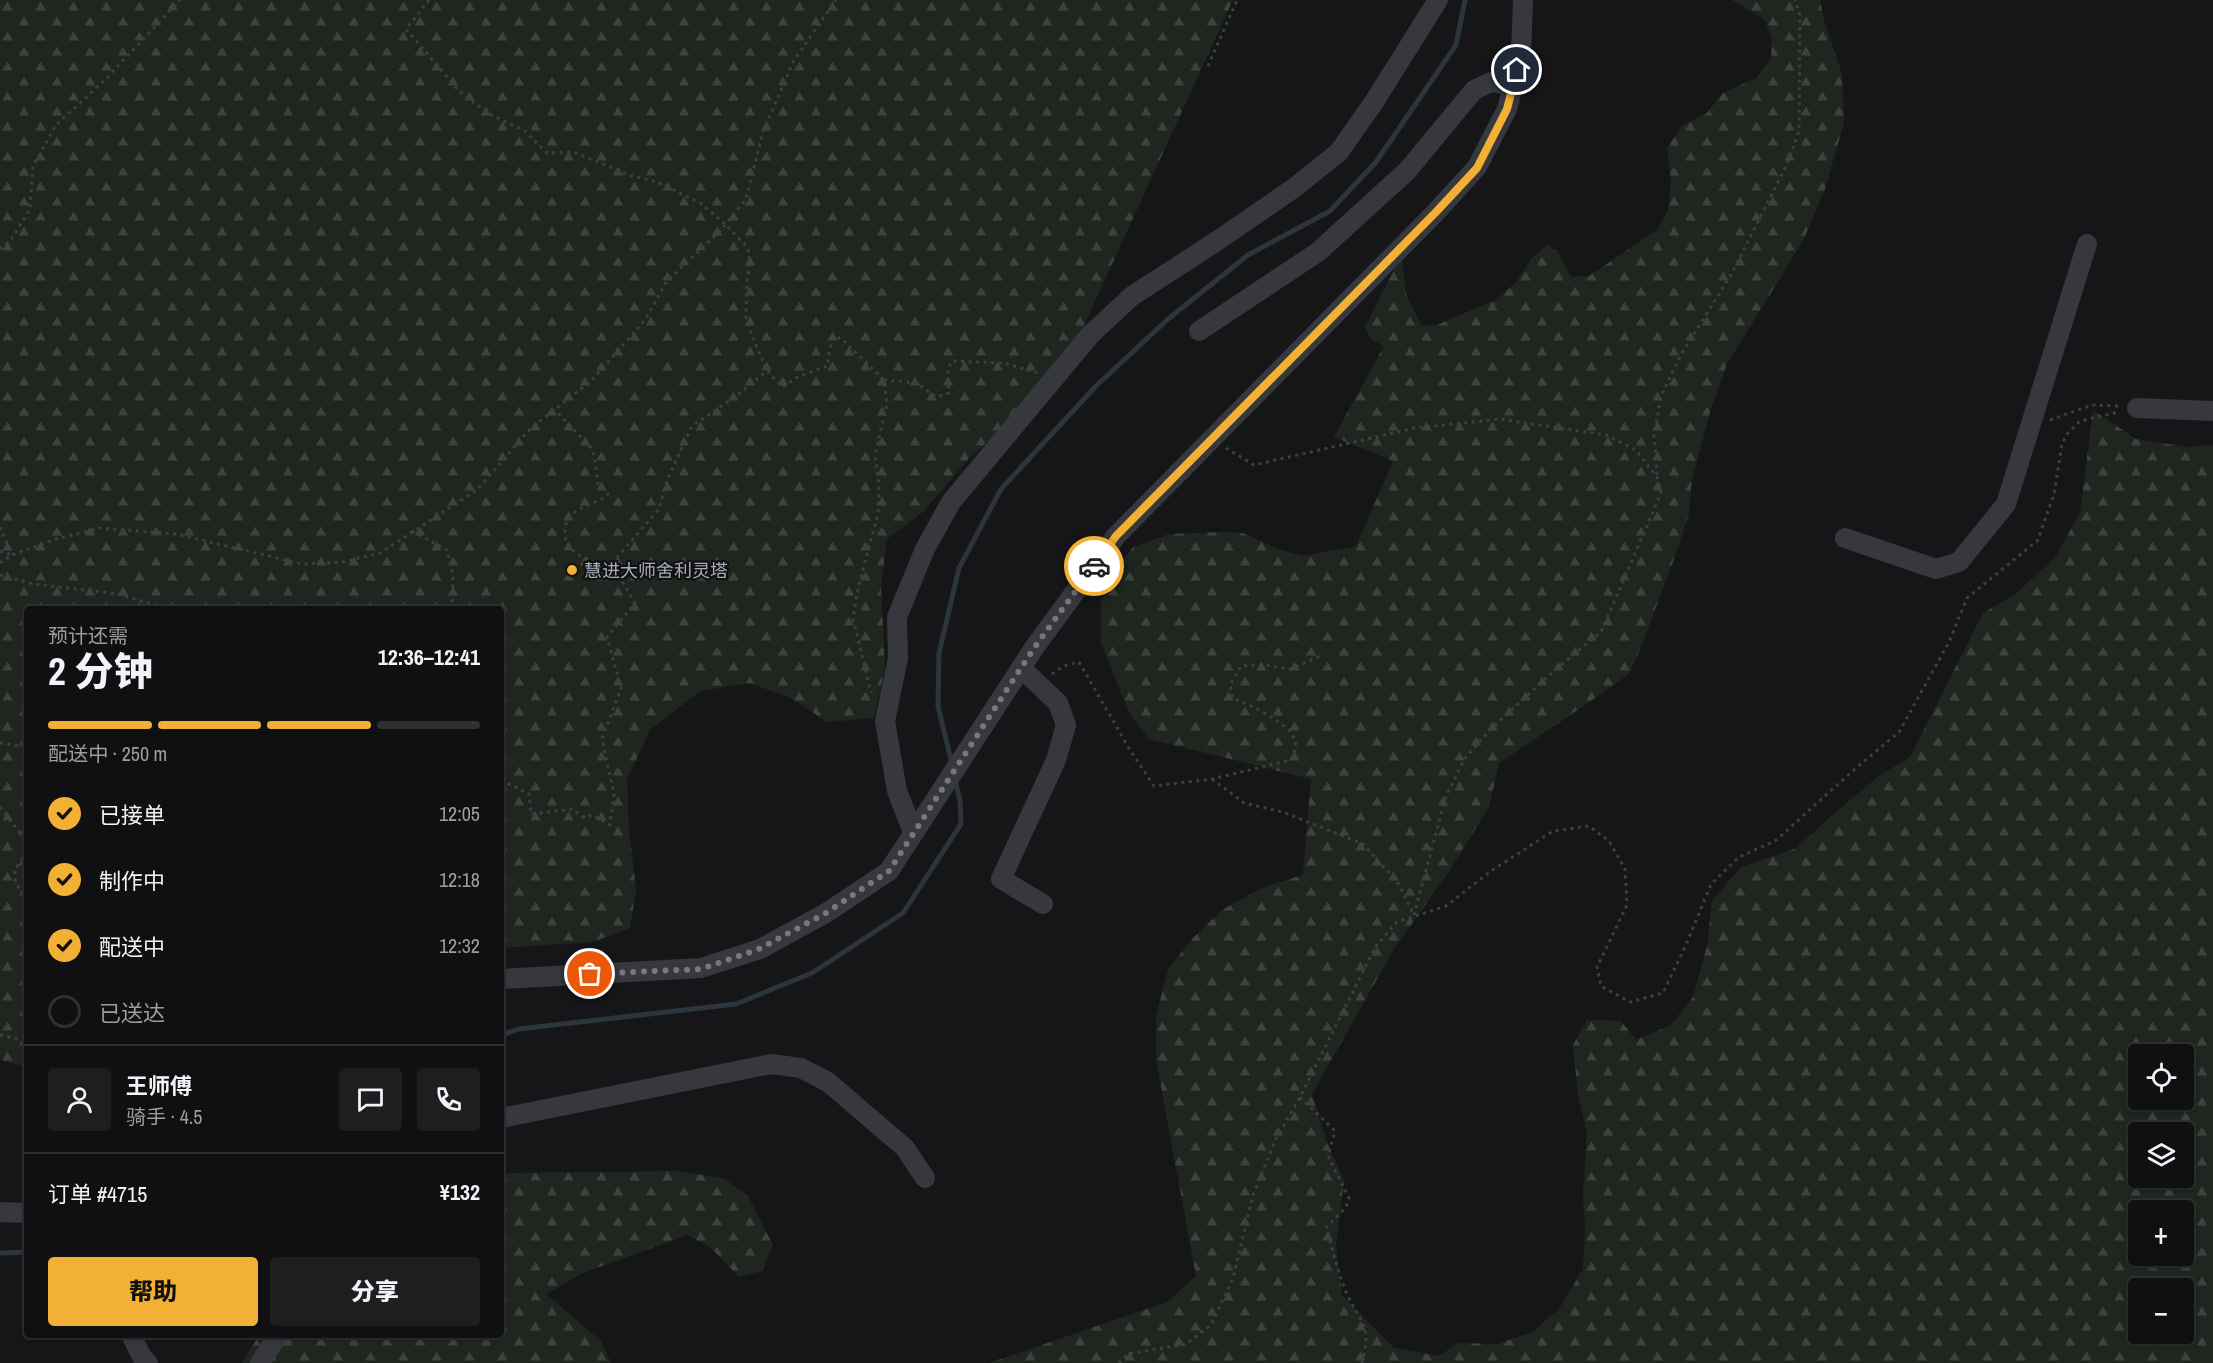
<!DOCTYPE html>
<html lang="zh">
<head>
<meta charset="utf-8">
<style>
	:root { --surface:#101012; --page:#1e1e20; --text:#f1f3f6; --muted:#9c9d9f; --line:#303032; --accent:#f2b134 }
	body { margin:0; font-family:"Archivo Narrow","Noto Sans SC",sans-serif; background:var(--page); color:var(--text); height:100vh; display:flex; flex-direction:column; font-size:22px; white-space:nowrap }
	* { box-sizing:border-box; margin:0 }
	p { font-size:20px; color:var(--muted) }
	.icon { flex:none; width:33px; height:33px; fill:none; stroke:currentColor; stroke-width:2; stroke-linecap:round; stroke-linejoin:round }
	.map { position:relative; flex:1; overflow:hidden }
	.details { position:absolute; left:24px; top:606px; width:480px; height:732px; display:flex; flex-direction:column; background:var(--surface); border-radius:6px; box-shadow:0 2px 4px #0004,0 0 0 2px var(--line) }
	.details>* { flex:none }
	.controls { position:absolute; left:2128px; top:1044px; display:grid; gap:12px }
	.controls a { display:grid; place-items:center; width:66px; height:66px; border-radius:6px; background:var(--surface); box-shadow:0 2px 4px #0004,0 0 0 2px var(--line); font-size:30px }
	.pin { position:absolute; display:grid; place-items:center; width:51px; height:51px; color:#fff; margin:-26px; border:3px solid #fff; border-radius:50%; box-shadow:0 2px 6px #0007 }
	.courier { position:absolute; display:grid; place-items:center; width:60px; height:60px; margin:-30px; border:4px solid #f2b134; border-radius:50%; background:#fff; color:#222; box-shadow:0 2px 8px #0007 }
	.headline em { font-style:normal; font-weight:800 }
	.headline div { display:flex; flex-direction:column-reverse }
	.headline { display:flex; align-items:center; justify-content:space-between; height:102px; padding:0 24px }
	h1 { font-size:39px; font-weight:800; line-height:45px }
	.bar { display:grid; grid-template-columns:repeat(4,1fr); gap:9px 6px; align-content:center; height:72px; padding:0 24px }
	.bar i { height:8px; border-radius:4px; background:var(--line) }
	.bar .on { background:var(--accent) }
	.bar p { grid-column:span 4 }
	.line { display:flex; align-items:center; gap:15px; padding:0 24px; border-top:2px solid var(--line) }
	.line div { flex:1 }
	.round { display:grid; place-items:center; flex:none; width:63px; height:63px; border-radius:6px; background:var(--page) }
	ol { padding:0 24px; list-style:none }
	li { display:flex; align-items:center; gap:18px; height:66px }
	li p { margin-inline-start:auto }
	li .icon { padding:6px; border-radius:50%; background:var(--accent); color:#111; stroke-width:4 }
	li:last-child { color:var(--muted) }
	li i { width:33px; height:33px; border:3px solid var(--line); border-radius:50% }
	.button { display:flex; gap:12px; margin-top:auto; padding:12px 24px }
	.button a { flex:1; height:69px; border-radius:6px; background:var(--accent); color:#111; font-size:24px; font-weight:800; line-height:69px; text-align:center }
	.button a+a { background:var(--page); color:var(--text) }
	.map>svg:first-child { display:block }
	.forest { fill:url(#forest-firs); fill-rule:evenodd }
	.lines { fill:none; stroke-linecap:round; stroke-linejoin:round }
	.stream { stroke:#2c353c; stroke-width:5 }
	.building { fill:url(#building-cross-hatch); stroke:#303034; stroke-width:1.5 }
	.path { stroke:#3d3f44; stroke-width:3; stroke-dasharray:3 4.5; stroke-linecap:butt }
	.minor { stroke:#37383d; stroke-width:20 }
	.done { stroke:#757880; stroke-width:6; stroke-dasharray:0 10.8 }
	.route { stroke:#f2b134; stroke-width:8 }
	.poi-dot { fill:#f2b134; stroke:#111113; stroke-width:2 }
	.labels { text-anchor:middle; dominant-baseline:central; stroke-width:4.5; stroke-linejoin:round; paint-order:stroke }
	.poi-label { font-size:18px; fill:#a8adb8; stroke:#111113; text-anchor:start }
</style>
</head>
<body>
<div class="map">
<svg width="2213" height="1363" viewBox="0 0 2213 1363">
	<defs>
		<pattern id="forest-firs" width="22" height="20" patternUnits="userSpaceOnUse" patternTransform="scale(1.5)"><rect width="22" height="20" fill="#1e261f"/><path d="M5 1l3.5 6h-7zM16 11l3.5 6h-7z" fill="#3c433d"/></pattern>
		<pattern id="building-cross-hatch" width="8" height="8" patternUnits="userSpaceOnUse" patternTransform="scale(1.5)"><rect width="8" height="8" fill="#404145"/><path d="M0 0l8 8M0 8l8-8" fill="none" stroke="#595a5e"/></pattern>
	</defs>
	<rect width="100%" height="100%" fill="#161618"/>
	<!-- forest -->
	<path class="forest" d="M0,0H1233L1075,345L1025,411L972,455L923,512L887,539L881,586L885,668L874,718L827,722L791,698L750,683L700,691L650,730L627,779L629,830L636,890L630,928L593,942L501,948V609H27V1067L0,1060Z
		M1732,0H1820L1824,20L1842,74L1844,123L1825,189L1803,241L1727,364L1711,409L1692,480L1689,513L1677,551L1643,642L1629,674L1594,699L1499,763L1489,807L1448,873L1394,949L1312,1094L1326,1140L1344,1181L1336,1246L1342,1295L1393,1347L1439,1356L1458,1343L1497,1344L1532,1332L1559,1309L1583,1269L1585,1230L1583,1193L1587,1133L1578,1095L1573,1045L1587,1020L1621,1021L1636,1040L1671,1025L1693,997L1707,946L1712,901L1741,867L1796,848L1836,812L1879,776L1910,757L1983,613L2017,593L2056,556L2080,513L2093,410L2136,439L2188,447L2213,445V1363H989L1167,1302L1196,1276L1156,1060V1016L1168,969L1193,938L1222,910L1264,887L1303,875L1311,779L1149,739L1129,713L1101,643V600L1113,571L1133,547L1169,534L1222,532L1243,533L1278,549L1304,556L1356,546L1393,461L1334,437L1384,346L1371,339L1365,327L1401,256L1407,297L1422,326L1439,324L1498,299L1516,282L1532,258L1547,245L1558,252L1571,277L1589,276L1658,229L1668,210L1671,179L1667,149L1681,126L1706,114L1723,93L1756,78L1771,58L1772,37L1764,19ZM2139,1054H2184V1100H2139ZM2139,1132H2184V1178H2139ZM2139,1210H2184V1256H2139ZM2139,1288H2184V1334H2139Z
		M676,1171L723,1178L748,1196L773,1245L762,1271L739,1277L711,1248L688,1235L583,1273L546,1294L601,1341L611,1363H242L259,1335H501V1175L505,1173Z"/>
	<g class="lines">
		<!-- stream -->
		<path class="stream" d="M952,764L938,706L939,653L959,568L1001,489L1096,386L1168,319L1248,255L1330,211L1376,162L1456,45L1465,0
			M501,1035L519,1029L736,1004L812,973L903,913L961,824L960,801L955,779
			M0,1253L27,1252"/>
	</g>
	<!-- building -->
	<path class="building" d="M573,565L577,568V573L573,575H568L566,571L567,567Z"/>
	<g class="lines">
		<!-- path -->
		<path class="path" d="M429,0L406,29L459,91L489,114L525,131L547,153L574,152L629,175L657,182L700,203L725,224L748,248L750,261L747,281L746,317L753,338L767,371
			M1208,66L1237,0
			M0,249L11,240L30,209L33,166L56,125L106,79L180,0
			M884,380L917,383L936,397L949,393L948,368L952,361L1004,363L1037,373
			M2050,420L2092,405L2119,406
			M1226,448L1254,465L1415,428L1500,419L1606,435L1636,450L1657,477L1661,493L1601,632L1555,670L1493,727L1465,758L1446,796L1414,915
			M1657,475L1654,435L1661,396L1679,358L1732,273L1787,164L1799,131L1800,15L1795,0
			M0,527L12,555
			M412,531L447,550L453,575L452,609
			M0,551L12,555
			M0,563L12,555L53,540L100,528L176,534L302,564L343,562L380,553L477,490L530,429L592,380L645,320L667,281L719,232L746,199L763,132L793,62L836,0
			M607,569L659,509L667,480L692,426L735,397L767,371L783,387L796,378L827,366L832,338H841L884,380L887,403L875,455L879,485L878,514L858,588L853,618L871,693
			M0,575L34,584L118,594L170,609
			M1052,674L1064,666L1079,662L1130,750L1154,786L1212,779L1291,760C1293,754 1297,747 1295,741C1291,723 1249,705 1233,698L1230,685L1241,666L1265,665L1290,669L1321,656
			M0,743L27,747
			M1212,779L1244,803L1283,812L1363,844L1399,884L1413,914
			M501,780L529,794L531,814L572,809L585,818L592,815L610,825L614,794L602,739L621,688L607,637L635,603C629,595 622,578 614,572C598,560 565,558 565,533C565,528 566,522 568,519C578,505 596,505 608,494L598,484L593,450L555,410
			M0,807L27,842
			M27,852C10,875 11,877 27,900
			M0,1035L27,1041
			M1300,1097L1335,1131L1328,1156L1349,1198L1346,1207L1327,1227C1332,1249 1338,1273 1347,1294C1362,1326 1372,1324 1362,1363
			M1119,1363L1128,1354L1186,1344L1211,1325L1233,1278L1253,1195L1276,1139L1300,1097L1376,946L1397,922L1446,906L1491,871L1553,831L1589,826L1609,841L1625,869L1627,905L1597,967L1601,986L1630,1002L1663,993L1686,945L1711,884L1739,857L1775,841L1856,768L1899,732L1949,642L1967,598L2038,540L2054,494L2062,444L2067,434L2080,421L2119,412"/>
		<!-- minor -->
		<path class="minor" d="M1199,331L1318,252L1407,171L1474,90L1491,82L1513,86
			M2137,408L2213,411
			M1845,538L1936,569L1959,562L2006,504L2087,244
			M1021,668L1058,703L1066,725L1056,760L1001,879L1043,904
			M913,832L897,791L885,721L898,658L897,617L925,549L951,502L1091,334L1132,296L1214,243L1294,188L1339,152L1374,102L1438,0
			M501,979L701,968L760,949L826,913L889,871L1034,648L1116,536L1436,212L1477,167L1507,109L1521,55L1523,0
			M501,1118L771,1064L801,1068L828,1082L905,1148L925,1178
			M0,1212L27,1213
			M131,1335L142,1357L148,1363
			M260,1363L278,1335"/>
	</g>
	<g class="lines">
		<!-- done -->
		<path class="done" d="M590,974L701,969L759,949L826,913L889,871L1034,648L1094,566"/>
		<!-- route -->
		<path class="route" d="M1094,566L1116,536L1436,212L1477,168L1507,109L1517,70"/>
	</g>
	<!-- markers -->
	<circle class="poi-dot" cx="572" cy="570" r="6"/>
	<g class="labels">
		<!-- poi labels -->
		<g class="poi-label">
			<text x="584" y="570">慧进大师舍利灵塔</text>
		</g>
	</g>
</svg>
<div class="controls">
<a><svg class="icon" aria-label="locate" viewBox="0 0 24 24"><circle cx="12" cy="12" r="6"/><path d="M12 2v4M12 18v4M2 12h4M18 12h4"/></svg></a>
<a><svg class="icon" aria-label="layers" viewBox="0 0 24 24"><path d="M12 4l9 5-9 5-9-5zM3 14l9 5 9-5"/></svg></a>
<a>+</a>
<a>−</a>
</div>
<div class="pin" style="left:590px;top:974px;background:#ea580c"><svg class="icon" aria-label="bag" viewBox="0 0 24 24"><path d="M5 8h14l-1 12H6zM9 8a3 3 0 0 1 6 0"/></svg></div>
<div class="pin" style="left:1517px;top:70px;background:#1f2937"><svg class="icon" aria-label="home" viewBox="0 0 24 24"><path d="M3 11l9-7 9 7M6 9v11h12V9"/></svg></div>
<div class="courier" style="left:1094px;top:566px"><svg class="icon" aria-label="car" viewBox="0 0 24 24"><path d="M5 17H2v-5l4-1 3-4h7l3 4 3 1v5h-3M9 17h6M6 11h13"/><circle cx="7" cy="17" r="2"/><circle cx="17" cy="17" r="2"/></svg></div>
<section class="details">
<div class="headline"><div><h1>2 分钟</h1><p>预计还需</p></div><em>12:36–12:41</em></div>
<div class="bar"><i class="on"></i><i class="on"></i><i class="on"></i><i></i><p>配送中 · 250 m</p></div>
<ol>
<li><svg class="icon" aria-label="check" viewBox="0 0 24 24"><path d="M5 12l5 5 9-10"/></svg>已接单<p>12:05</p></li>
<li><svg class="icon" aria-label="check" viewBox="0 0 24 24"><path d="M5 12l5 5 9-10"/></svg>制作中<p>12:18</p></li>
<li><svg class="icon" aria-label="check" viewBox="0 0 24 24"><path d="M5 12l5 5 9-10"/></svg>配送中<p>12:32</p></li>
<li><i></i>已送达</li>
</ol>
<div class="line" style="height:108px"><a class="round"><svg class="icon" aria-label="person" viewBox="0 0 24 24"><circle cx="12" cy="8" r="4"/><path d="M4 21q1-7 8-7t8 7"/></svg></a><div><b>王师傅</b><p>骑手 · 4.5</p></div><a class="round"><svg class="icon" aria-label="chat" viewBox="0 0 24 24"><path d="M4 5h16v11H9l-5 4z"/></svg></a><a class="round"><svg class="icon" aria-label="phone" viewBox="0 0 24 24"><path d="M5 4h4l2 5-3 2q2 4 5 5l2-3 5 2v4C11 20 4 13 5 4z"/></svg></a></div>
<div class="line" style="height:78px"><div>订单 #4715</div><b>¥132</b></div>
<div class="button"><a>帮助</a><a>分享</a></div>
</section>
</div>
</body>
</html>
